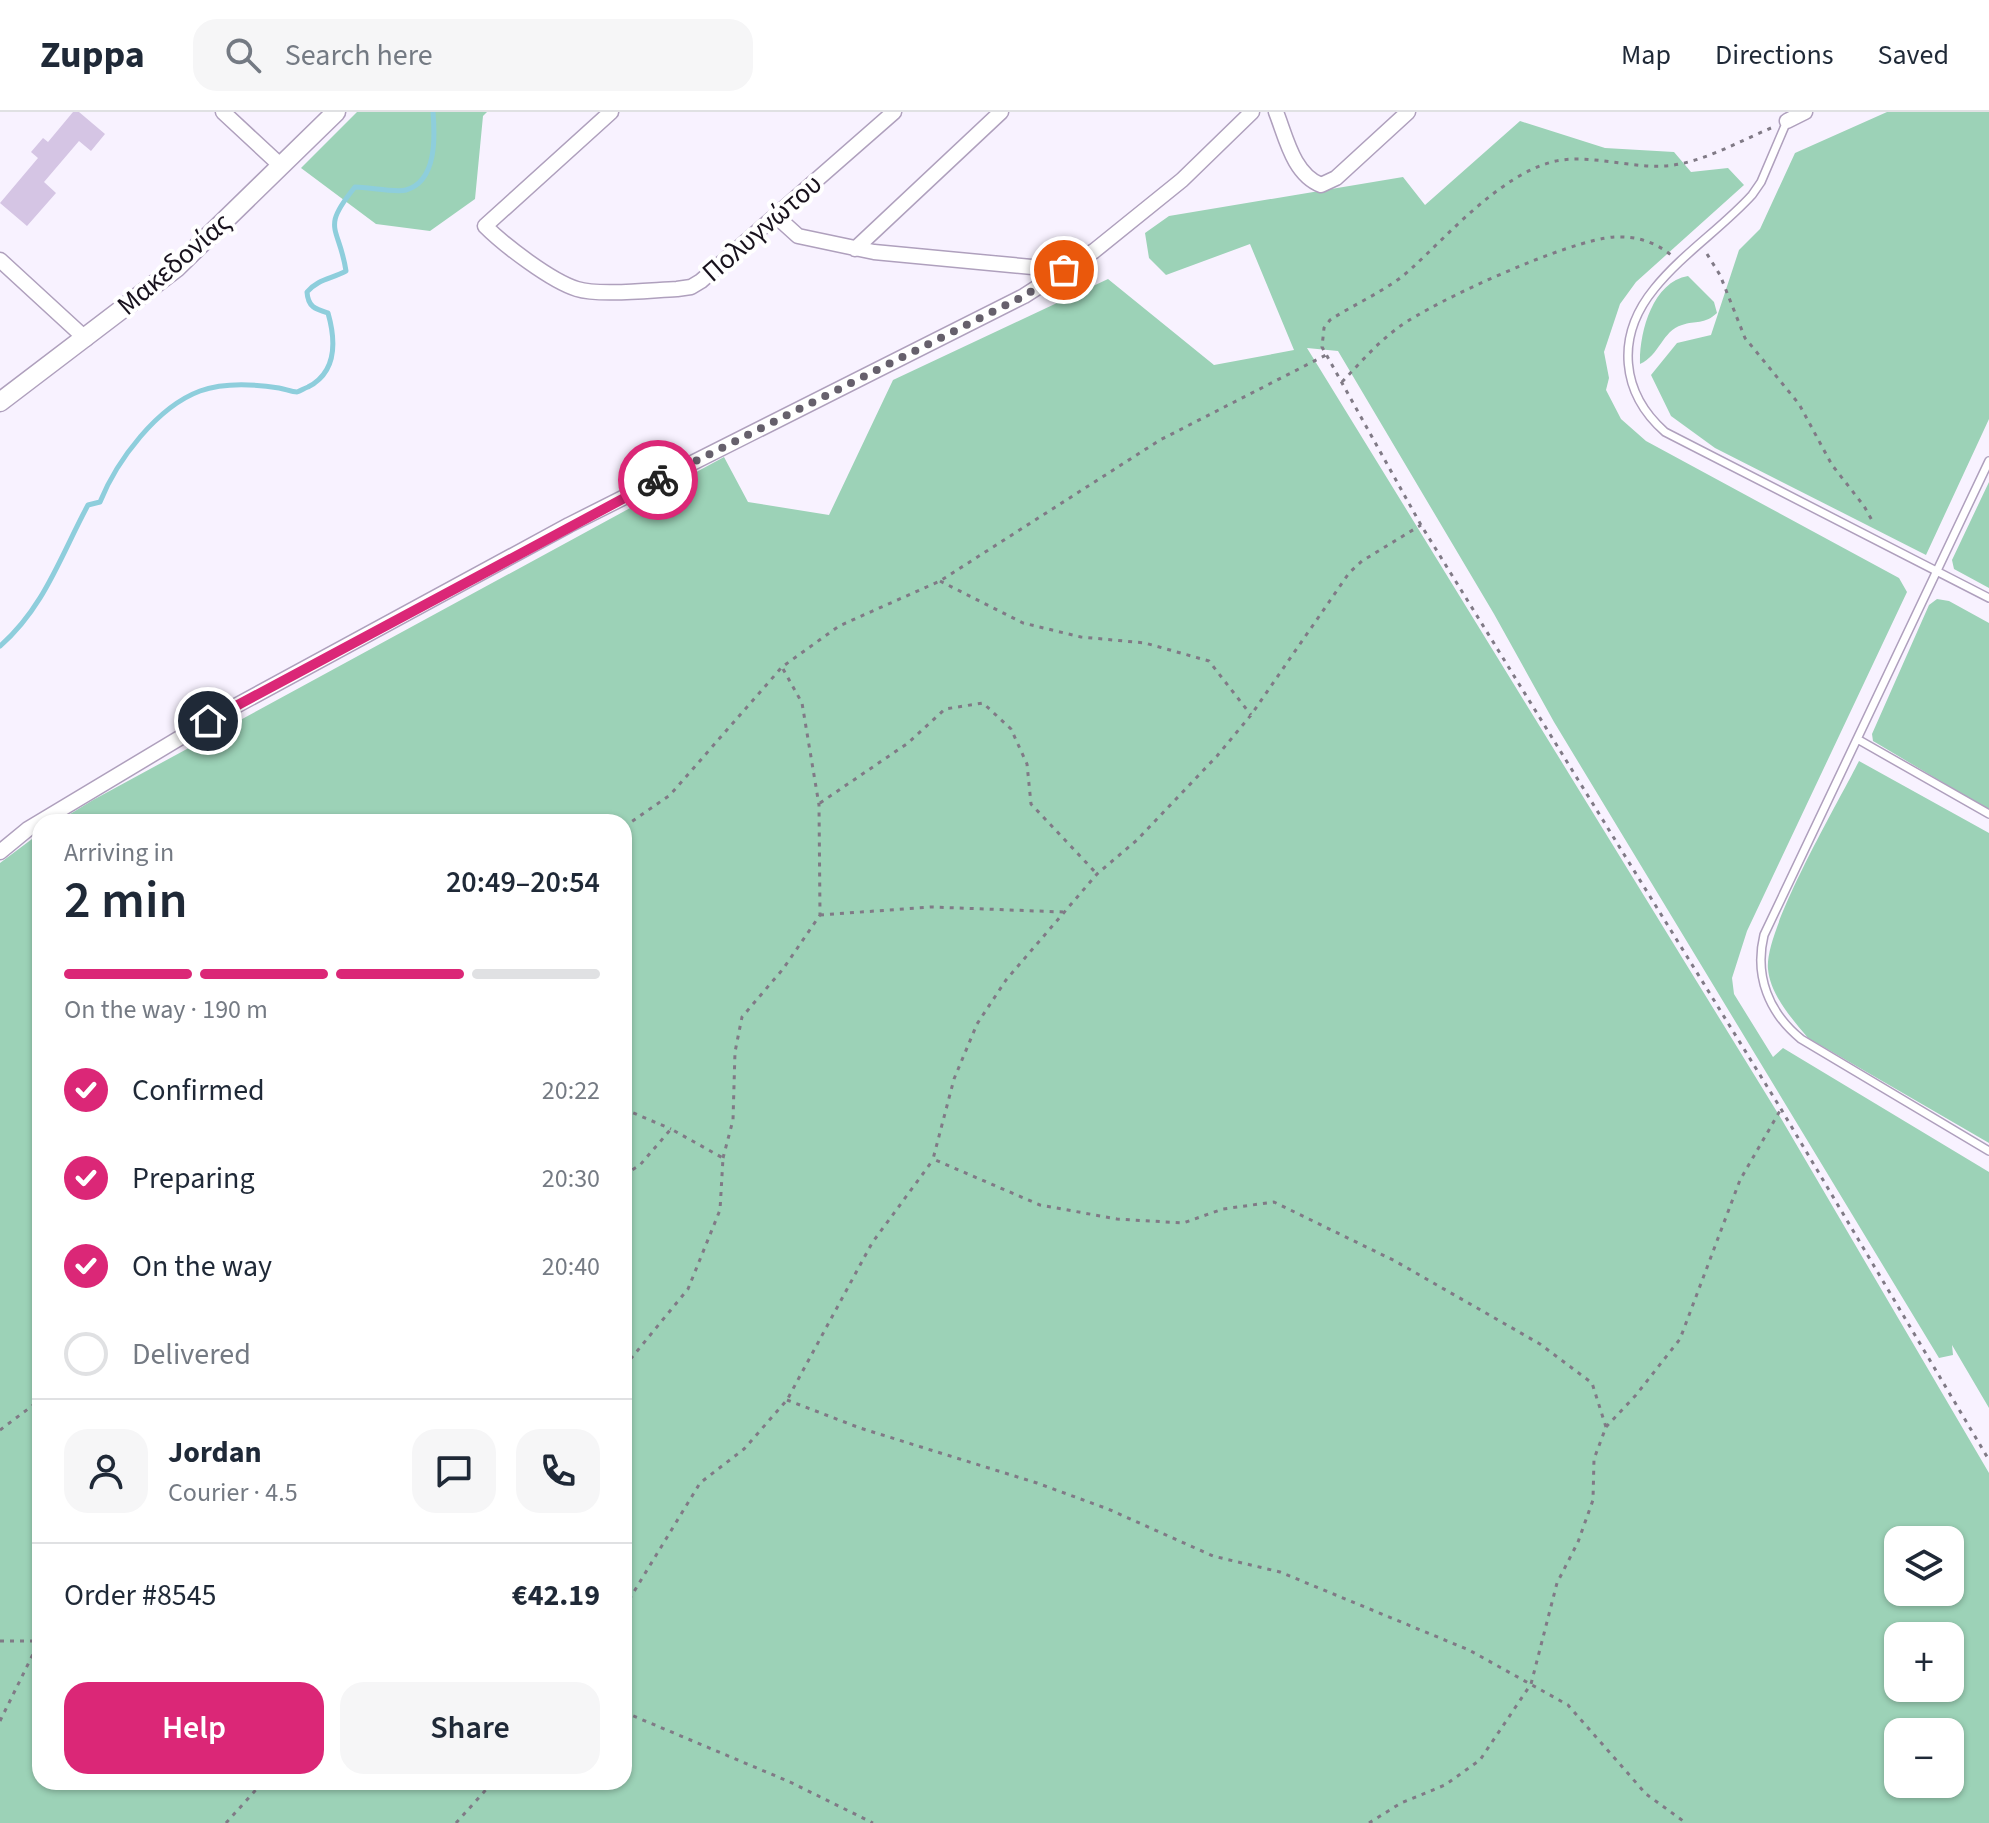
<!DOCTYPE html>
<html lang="en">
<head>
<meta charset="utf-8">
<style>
	:root { --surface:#fff; --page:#f6f6f7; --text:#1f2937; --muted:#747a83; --line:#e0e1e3; --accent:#db2777 }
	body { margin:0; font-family:"Source Sans 3",sans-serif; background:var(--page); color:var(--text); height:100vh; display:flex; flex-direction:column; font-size:30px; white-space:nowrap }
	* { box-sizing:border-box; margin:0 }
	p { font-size:26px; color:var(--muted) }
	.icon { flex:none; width:44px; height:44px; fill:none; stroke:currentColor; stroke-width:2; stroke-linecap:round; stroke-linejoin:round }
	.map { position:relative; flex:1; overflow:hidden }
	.panel { position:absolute; left:32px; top:702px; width:600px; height:976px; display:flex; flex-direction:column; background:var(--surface); border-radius:24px; box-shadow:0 2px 6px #0004 }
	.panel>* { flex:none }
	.buttons { position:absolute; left:1884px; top:1414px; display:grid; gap:16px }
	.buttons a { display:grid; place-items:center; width:80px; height:80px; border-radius:16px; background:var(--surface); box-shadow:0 2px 6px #0004; font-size:40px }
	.pin { position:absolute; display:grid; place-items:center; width:68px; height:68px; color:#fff; margin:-34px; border:4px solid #fff; border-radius:50%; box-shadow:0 2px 8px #0007 }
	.courier { position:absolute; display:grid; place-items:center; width:80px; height:80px; margin:-40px; border:6px solid #db2777; border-radius:50%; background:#fff; color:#222; box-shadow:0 2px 10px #0007 }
	.headline em { font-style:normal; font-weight:600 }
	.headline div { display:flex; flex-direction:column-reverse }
	.headline { display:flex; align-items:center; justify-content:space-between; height:136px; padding:0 32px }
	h1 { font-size:52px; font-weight:600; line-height:60px }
	.bar { display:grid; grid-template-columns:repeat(4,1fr); gap:12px 8px; align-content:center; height:96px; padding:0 32px }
	.bar i { height:10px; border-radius:6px; background:var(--line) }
	.bar .selected { background:var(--accent) }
	.bar p { grid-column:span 4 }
	.line { display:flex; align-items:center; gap:20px; padding:0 32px; border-top:2px solid var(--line) }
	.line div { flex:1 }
	.round { display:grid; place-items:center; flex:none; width:84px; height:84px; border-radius:24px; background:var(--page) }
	ol { padding:0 32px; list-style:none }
	li { display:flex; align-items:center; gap:24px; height:88px }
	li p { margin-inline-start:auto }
	li .icon { padding:8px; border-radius:50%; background:var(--accent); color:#fff; stroke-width:4 }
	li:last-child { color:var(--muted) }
	li i { width:44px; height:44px; border:4px solid var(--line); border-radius:50% }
	.cta { display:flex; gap:16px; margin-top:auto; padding:16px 32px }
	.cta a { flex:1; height:92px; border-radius:24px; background:var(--accent); color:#fff; font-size:32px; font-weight:600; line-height:92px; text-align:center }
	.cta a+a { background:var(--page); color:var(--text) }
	header { display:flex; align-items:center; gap:48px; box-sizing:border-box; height:112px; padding:0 40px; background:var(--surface); border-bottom:2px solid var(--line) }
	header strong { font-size:38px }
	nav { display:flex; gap:44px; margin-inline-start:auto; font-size:28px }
	.search { width:560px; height:72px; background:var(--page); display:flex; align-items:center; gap:20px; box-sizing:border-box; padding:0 28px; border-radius:24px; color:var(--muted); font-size:30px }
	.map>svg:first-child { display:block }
	.green { fill:#9cd2b7; fill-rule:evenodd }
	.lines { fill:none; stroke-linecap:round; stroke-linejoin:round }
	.stream { stroke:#8ecedc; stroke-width:5 }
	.building { fill:#d5c5e4 }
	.service-casing { stroke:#afa0bd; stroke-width:10 }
	.minor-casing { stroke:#afa0bd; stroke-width:17 }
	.tertiary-casing { stroke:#afa0bd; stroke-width:21 }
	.path { stroke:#807a86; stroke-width:3; stroke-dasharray:4 6; stroke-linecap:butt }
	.service { stroke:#fff; stroke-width:7 }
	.minor { stroke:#fff; stroke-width:14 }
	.tertiary { stroke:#fff; stroke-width:18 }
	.done { stroke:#66606c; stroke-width:8; stroke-dasharray:0 14.4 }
	.route { stroke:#db2777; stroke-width:10 }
	.labels { text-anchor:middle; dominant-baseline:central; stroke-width:8; stroke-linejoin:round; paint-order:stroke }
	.street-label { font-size:28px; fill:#18121d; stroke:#fff }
</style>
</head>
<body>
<header>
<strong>Zuppa</strong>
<div class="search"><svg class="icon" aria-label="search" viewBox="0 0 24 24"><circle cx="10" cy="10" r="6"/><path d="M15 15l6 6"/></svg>Search here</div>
<nav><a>Map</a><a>Directions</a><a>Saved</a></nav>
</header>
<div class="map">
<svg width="1989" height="1711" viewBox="0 0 1989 1711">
	<rect width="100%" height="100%" fill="#f8f2ff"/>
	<!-- green -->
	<path class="green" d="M357,0H487L483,4L475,87L430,119L376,112L301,56Z
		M1887,0H1989V307L1926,443L1715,336L1671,304L1651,263L1677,231L1711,223L1739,138L1760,117L1795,41Z
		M1520,9L1605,36L1674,40L1691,60L1728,56L1744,73L1636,170L1620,192L1604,240L1609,266L1606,278L1621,307L1646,329L1899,466L1907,480L1747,819L1732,866L1734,882L1773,945L1783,936L1989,1060V1296L1952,1233L1953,1243L1939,1246L1554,610L1494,502L1338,239L1307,236L1782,1008L1989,1361V1711H0V751L40,721V1670H624V710H57L93,688L724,345L748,390L829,403L893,268L1108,167L1214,253L1294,238L1250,132L1166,163L1149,146L1145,121L1169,104L1403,65L1425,93ZM1898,1428H1950V1480H1898ZM1898,1524H1950V1576H1898ZM1898,1620H1950V1672H1898Z
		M1688,164L1714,190L1717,201C1704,213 1696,208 1682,213C1662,219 1660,243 1640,252C1639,222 1652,170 1688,164Z
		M1989,370V476L1954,457L1952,448Z
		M1937,487L1949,489L1989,511V698L1873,629L1872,622L1929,493Z
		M1859,649L1989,721V1031L1808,926C1792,907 1770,882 1768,857C1764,817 1838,691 1859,649Z"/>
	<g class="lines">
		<!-- stream -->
		<path class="stream" d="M0,534C44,496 61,443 88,393L100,390C117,348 157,295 200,279C225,270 254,272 279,276C285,277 292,280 297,280C300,279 305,276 308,275C337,260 336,229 328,201C315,197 308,195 307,180C318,167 331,167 346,159C339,113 320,118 355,75C368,75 396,81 406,78C437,69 435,25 433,0"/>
	</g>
	<!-- building -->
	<path class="building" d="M73,0H79L105,22L91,39L79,29L44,70L56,81L27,114L0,91L38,46L31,40L43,26L48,30Z"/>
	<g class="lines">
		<defs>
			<path id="service" d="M1787,9L1761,70L1752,83C1722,116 1682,142 1654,177C1615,225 1621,281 1665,320L1989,486
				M1989,349L1764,823C1754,864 1769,901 1801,927L1989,1039
				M1859,628L1989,702"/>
			<path id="minor" d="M223,0L280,53
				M611,0L485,114C504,133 551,169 577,177C599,184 652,178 677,177L691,175L701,169L894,0
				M1276,0C1286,25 1293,62 1321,73L1336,66L1408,0
				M1787,9L1805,0
				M777,105L798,124L874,140L1064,158
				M855,137L1001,0
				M0,148L86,227
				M0,740L28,717L208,609L569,413L1024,184L1094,139L1182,68L1252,0"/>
			<path id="tertiary" d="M0,290L176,156L336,0"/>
		</defs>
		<!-- service casing -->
		<use href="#service" class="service-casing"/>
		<!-- minor casing -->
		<use href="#minor" class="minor-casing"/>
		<!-- tertiary casing -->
		<use href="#tertiary" class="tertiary-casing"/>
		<!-- path -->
		<path class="path" d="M1771,16C1740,29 1707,48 1674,53C1635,59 1589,40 1552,50C1500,64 1451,120 1412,156C1390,177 1356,191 1330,208L1324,216L1322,235L1421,413L1781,997L1989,1348
			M1707,142L1720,163L1745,226L1799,292L1832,353L1864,394L1874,412
			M1342,270C1360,251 1377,231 1399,215C1436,188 1569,128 1614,125C1635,124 1654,129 1671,143
			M940,469L1023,511L1081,525L1145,531L1209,549L1251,603
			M820,691L908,631L945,597L983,591L1011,617L1027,652L1031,692L1097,762
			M624,715L670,683L782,555L839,514L940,469L1160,328L1326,243
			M820,803L931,795L1063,800
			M624,997L671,1017
			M723,1046L733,1008L735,940L742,905L783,857L820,803L819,693L802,591L782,555
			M624,1063L640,1053L671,1017L723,1046L720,1098L688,1177L624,1255
			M787,1288L860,1316L1037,1371L1108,1397L1213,1444L1280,1460L1469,1538L1568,1593L1646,1682L1686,1711
			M1606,1315L1636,1283L1680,1227L1740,1068L1781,997
			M0,1318L40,1288
			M624,1496L700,1371L744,1337L787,1288L872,1131L933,1048
			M0,1529H36
			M624,1600L790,1670L873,1711
			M0,1609L40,1528
			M226,1711L263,1670
			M456,1711L493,1670
			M1369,1711L1401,1691L1445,1673L1480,1648L1531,1572L1557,1471L1578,1430L1593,1388L1594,1347L1606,1315L1592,1271L1540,1232L1395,1149L1274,1090L1223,1097L1183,1111L1117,1107L1040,1093L933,1047L954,967L977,912L1006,868L1097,762L1137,728L1217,644L1251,603L1349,461L1362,449L1421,413"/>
		<!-- service -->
		<use href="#service" class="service"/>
		<!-- minor -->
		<use href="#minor" class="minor"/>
		<!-- tertiary -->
		<use href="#tertiary" class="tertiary"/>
	</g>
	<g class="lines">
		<!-- done -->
		<path class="done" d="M658,368L1024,184L1064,158"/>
		<!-- route -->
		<path class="route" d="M208,609L658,368"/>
	</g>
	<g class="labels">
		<!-- street labels -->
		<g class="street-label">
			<text transform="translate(762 116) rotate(-41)">Πολυγνώτου</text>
			<text transform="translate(174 152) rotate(-41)">Μακεδονίας</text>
		</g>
	</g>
</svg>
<div class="buttons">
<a><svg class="icon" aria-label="layers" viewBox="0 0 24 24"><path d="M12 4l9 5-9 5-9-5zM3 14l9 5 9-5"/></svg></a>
<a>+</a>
<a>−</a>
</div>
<div class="pin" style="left:1064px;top:158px;background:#ea580c"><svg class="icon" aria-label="bag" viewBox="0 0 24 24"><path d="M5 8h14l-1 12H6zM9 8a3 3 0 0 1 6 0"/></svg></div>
<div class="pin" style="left:208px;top:609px;background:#1f2937"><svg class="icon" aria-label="home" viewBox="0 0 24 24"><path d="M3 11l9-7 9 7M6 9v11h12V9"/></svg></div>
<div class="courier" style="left:658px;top:368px"><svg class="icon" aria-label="bike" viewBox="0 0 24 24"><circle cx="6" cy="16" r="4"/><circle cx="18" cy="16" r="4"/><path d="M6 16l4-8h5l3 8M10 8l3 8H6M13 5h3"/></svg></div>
<section class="panel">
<div class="headline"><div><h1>2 min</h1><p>Arriving in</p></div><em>20:49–20:54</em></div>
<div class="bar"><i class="selected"></i><i class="selected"></i><i class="selected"></i><i></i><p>On the way · 190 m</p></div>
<ol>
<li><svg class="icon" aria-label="check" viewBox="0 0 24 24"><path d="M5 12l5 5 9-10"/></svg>Confirmed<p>20:22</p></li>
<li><svg class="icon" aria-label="check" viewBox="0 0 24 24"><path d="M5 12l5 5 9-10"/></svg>Preparing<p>20:30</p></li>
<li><svg class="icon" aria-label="check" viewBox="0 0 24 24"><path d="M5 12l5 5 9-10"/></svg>On the way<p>20:40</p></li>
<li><i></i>Delivered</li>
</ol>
<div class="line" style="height:144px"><a class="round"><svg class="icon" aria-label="person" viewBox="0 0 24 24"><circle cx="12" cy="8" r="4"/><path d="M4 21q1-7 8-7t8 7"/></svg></a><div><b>Jordan</b><p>Courier · 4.5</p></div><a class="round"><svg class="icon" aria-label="chat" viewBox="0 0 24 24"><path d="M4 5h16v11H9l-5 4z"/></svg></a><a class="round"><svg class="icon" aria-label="phone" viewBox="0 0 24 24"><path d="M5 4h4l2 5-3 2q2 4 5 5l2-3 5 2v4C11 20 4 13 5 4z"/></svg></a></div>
<div class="line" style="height:104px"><div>Order #8545</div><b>€42.19</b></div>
<div class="cta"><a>Help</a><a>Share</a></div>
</section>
</div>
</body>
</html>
